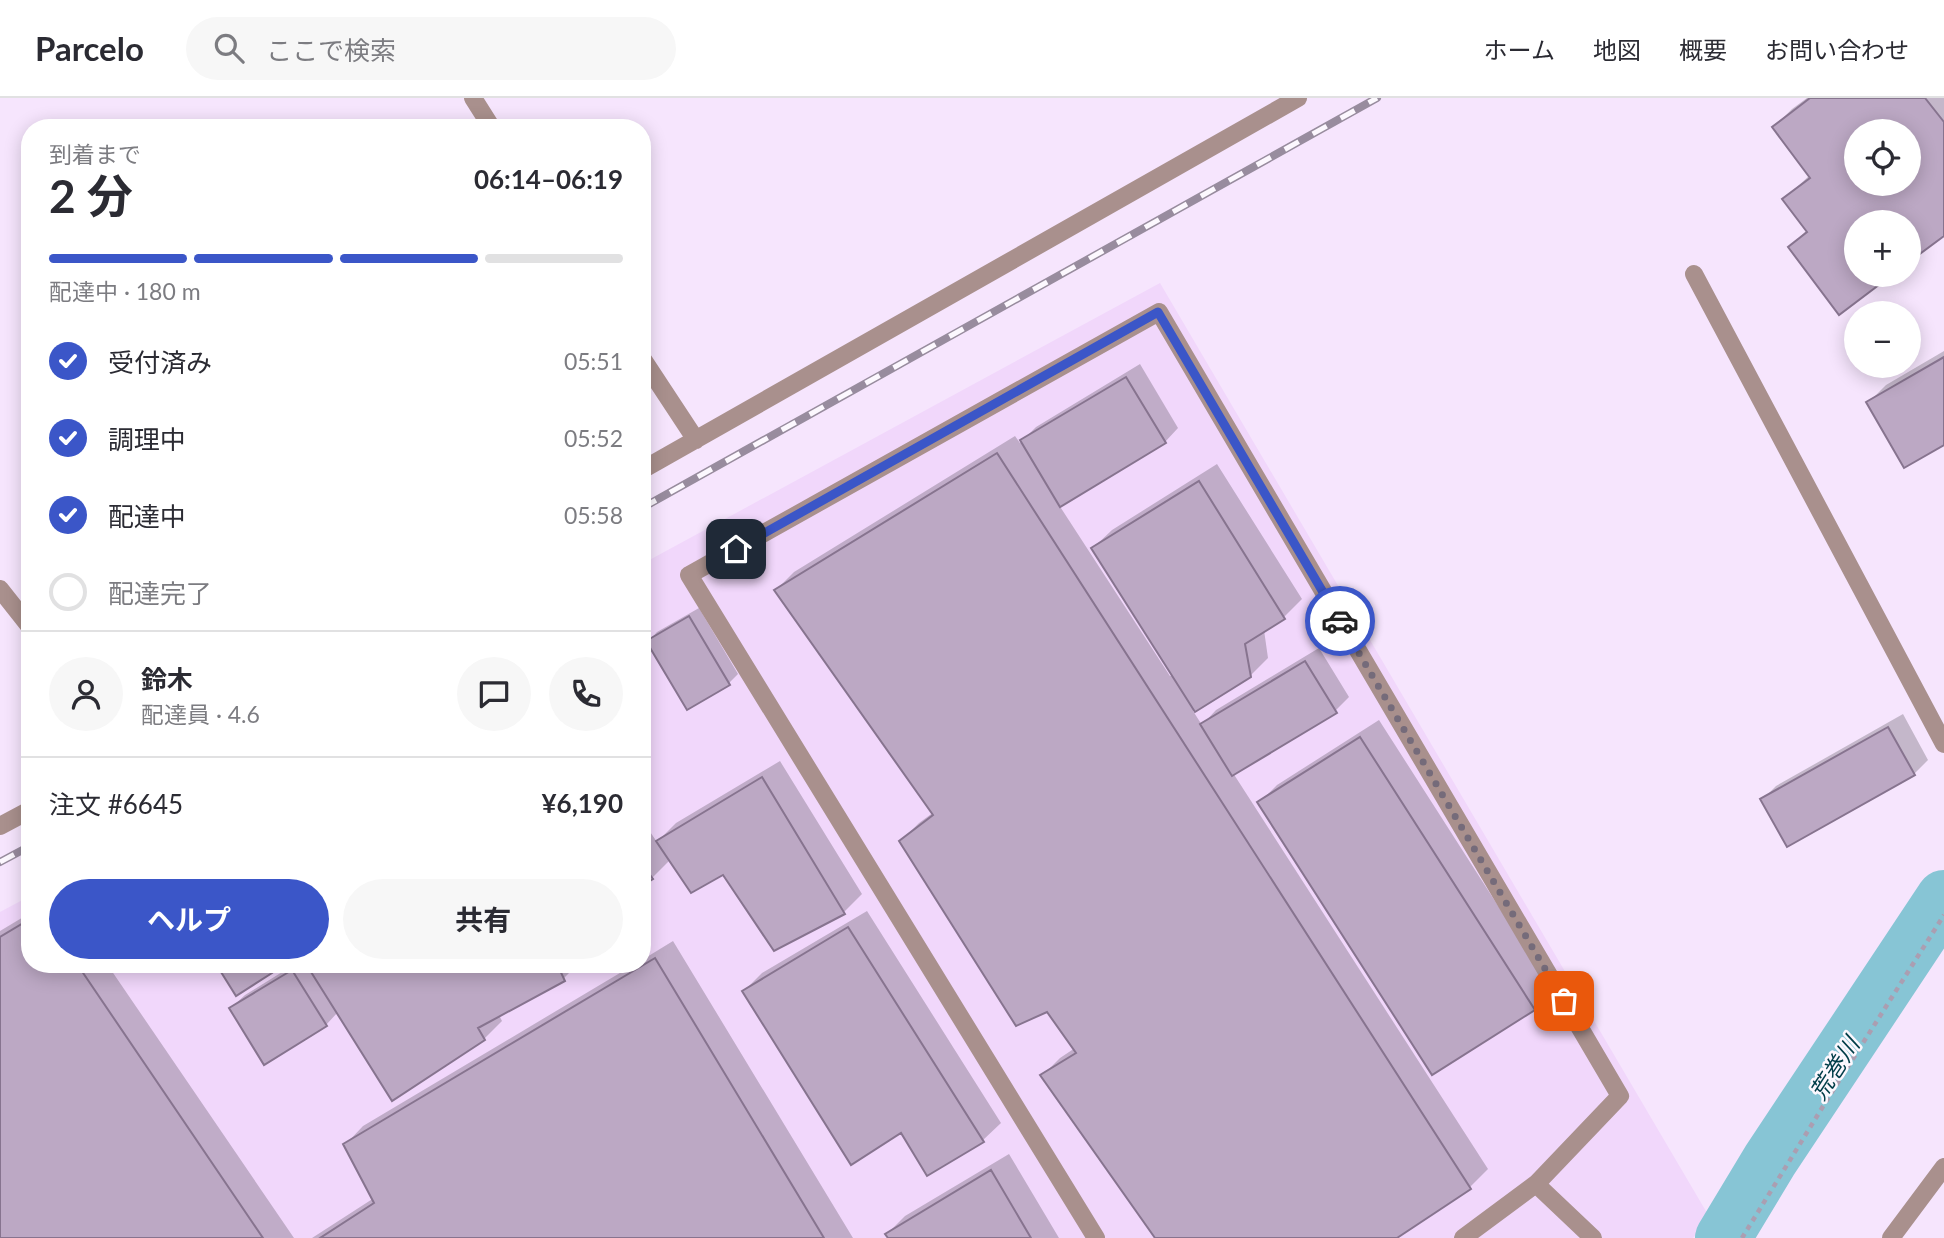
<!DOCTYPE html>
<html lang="ja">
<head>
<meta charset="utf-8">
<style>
	:root { --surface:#fff; --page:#f7f7f7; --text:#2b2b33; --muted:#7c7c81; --line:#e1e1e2; --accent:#3b56c8 }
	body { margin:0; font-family:Lato,"Noto Sans JP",sans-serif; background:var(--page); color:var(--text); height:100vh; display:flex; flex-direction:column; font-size:26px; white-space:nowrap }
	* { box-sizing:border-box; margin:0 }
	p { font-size:23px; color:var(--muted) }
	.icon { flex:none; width:38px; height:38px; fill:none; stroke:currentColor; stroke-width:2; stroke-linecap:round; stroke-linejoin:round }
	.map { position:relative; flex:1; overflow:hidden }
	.panel { position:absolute; left:21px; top:21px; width:630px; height:854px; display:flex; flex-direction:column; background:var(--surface); border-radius:28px; box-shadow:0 4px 18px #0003 }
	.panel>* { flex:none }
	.tools { position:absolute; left:1844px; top:21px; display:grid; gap:14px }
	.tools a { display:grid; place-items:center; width:77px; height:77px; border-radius:50%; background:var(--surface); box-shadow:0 4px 18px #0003; font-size:35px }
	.pin { position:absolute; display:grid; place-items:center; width:60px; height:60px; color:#fff; margin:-30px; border-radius:14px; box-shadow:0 4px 10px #0006 }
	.courier { position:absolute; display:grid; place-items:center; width:70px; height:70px; margin:-35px; border:5px solid #3b56c8; border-radius:50%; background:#fff; color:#222; box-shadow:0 2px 9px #0007 }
	.overview em { font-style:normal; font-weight:700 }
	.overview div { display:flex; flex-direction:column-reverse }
	.overview { display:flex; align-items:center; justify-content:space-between; height:119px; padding:0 28px }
	h1 { font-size:46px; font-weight:700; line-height:52px }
	.bar { display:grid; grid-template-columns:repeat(4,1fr); gap:10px 7px; align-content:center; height:84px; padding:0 28px }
	.bar i { height:9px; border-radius:5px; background:var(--line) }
	.bar .current { background:var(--accent) }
	.bar p { grid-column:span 4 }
	.line { display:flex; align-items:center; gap:18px; padding:0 28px; border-top:2px solid var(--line) }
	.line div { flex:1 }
	.round { display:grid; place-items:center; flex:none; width:74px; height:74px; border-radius:37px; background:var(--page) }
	ol { padding:0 28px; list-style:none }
	li { display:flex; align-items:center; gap:21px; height:77px }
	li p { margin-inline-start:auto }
	li .icon { padding:7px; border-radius:50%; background:var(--accent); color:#fff; stroke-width:4 }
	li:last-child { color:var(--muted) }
	li i { width:38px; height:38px; border:4px solid var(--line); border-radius:50% }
	.cta { display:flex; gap:14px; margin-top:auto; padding:14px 28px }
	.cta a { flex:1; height:80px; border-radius:42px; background:var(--accent); color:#fff; font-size:28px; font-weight:700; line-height:80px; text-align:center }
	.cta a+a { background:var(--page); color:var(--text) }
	header { display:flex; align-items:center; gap:42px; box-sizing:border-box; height:98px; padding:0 35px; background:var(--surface); border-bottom:2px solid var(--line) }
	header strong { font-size:33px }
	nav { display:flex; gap:38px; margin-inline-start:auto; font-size:24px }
	.search { width:490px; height:63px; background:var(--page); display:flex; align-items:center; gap:18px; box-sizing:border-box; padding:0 24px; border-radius:38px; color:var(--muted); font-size:26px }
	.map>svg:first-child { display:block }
	.built { fill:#f1d7fb }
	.shadow { fill:#0003; fill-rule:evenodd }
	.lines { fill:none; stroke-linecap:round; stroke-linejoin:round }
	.river { stroke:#87c5d5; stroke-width:56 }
	.building { fill:#bca8c4; stroke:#87748f; stroke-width:2; fill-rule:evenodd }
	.path { stroke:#ab9eb1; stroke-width:4.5; stroke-dasharray:5 5; stroke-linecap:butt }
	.minor { stroke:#a9908d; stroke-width:18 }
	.rail-casing { stroke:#988c9e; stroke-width:8 }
	.rail { stroke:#fcf8fe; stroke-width:5; stroke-dasharray:16; stroke-linecap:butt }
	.done { stroke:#756b7a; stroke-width:7; stroke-dasharray:0 12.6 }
	.route { stroke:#3b56c8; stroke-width:9 }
	.labels { text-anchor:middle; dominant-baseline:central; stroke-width:5; stroke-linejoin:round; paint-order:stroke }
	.water-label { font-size:23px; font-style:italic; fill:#003d48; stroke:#fcf8fe }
</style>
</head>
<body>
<header>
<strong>Parcelo</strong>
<div class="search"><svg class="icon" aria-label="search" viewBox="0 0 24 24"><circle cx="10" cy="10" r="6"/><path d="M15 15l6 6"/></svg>ここで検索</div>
<nav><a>ホーム</a><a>地図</a><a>概要</a><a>お問い合わせ</a></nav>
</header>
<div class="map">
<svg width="1944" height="1140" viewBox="0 0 1944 1140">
	<rect width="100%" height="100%" fill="#f6e5fd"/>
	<!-- built -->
	<path class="built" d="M1160,185L1710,1120L1693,1140H0V814L30,798V866H642V466Z"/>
	<!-- shadow -->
	<path class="shadow" d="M1807,0H1944V135L1909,124H1857V177H1889L1840,214L1790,149L1807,132L1784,101L1810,77L1774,29L1792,11ZM1857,33H1909V86H1857Z
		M1944,253V344L1868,305L1886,287Z
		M1140,266L1178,330L1165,344L1059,407L1170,578L1173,577L1093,450L1112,432L1217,366L1302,501L1284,519L1264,532L1268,560L1250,578L1193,613L1202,627L1216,612L1319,550L1349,599L1335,613L1233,675L1488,1071L1470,1089L1393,1140H1157L1042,978L1060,960L1075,950L1048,911L901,743L919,725L934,714L776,492L794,474L1015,338L1020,345L1036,329Z
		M699,510L738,576L729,585L648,544L657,534Z
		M1903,616L1928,662L1914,676L1788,746L1762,702L1776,688Z
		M1379,622L1552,892L1534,910L1432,975L1259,705L1277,687Z
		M780,663L862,796L844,814L724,775L671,761L652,780L642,786V722L657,744L676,725Z
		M867,813L1001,1025L982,1043L901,1033L744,893L762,875Z
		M30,815V866H107L294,1140H0V833Z
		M673,843L853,1140H312L374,1100L345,1047L363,1028L635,866H642V862Z
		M218,866H279L271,874Z
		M295,866H578L563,881L499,917L502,923L484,941L338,914L326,927L231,910L245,897Z
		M1009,1056L1059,1140H890L887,1136L905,1118Z"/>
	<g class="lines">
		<!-- river -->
		<path class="river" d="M1723,1140L1770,1062L1944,800"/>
	</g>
	<!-- building -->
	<path class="building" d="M1810,0H1925L1944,24V138L1909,164V124H1857V177H1892L1839,217L1788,149L1807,134L1782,101L1810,80L1772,29ZM1857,33H1909V86H1857Z
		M1944,259V347L1904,370L1866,304Z
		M1126,279L1166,345L1060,409L1020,342Z
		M997,355L1471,1091L1397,1140H1155L1040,977L1076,955L1047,914L1016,928L899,743L933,717L774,492Z
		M1199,383L1285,521L1245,546L1251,579L1195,614L1091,450Z
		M689,518L730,587L687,612L646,543Z
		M1305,563L1337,615L1232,678L1200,626Z
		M1888,629L1915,677L1787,749L1760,701Z
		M1360,639L1535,912L1432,977L1257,704Z
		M762,679L845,816L774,853L723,777L691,795L656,743Z
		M642,766L653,781L642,788Z
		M30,821V866H77L263,1140H0V839Z
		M848,829L984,1044L927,1078L901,1035L851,1067L742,893Z
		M655,860L824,1140H320L374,1105L343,1046Z
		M216,866H266L272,875L236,898Z
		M306,866H557L565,883L478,930L485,942L392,1003Z
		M292,872L327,928L264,967L229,910Z
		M991,1072L1031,1140H888L885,1136Z"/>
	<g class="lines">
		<!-- path -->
		<path class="path" d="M1742,1140L1830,997L1944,817"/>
		<!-- minor -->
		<path class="minor" d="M473,0L492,30
			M1694,176L1944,646
			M642,260L696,342
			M642,372L1298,0
			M0,491L30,529
			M0,728L30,712
			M1537,1085L1536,1086L1593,1140
			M1096,1140L689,477L1159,214L1620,998L1537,1085L1463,1140
			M1891,1140L1944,1069"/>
		<defs>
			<path id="rail" d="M642,410L1377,0
				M0,764L30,748"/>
		</defs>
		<!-- rail casing -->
		<use href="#rail" class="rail-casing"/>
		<!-- rail -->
		<use href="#rail" class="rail"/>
	</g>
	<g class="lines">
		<!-- done -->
		<path class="done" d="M1340,523L1564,903"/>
		<!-- route -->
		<path class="route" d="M736,451L1158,214L1340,523"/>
	</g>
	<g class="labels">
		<!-- water labels -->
		<g class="water-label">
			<text transform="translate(1834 970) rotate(-57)">荒巻川</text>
		</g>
	</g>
</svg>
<div class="tools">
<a><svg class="icon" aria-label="locate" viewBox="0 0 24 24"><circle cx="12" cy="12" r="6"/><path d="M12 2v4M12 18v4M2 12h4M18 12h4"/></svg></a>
<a>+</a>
<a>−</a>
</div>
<div class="pin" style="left:1564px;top:903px;background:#ea580c"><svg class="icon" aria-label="bag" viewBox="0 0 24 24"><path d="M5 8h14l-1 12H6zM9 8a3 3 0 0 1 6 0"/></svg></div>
<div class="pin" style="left:736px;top:451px;background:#1f2937"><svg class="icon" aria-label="home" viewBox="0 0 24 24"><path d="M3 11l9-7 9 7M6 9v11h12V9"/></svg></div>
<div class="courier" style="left:1340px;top:523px"><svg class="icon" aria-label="car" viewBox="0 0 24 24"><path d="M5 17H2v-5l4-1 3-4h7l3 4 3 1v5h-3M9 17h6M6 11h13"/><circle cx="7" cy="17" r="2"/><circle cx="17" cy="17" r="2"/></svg></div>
<section class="panel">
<div class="overview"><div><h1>2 分</h1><p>到着まで</p></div><em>06:14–06:19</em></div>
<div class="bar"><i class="current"></i><i class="current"></i><i class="current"></i><i></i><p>配達中 · 180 m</p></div>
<ol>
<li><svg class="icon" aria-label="check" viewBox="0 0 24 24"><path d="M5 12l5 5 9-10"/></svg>受付済み<p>05:51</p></li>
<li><svg class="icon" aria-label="check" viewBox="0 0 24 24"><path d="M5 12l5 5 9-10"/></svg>調理中<p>05:52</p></li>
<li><svg class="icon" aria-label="check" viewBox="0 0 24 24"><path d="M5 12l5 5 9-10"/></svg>配達中<p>05:58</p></li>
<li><i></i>配達完了</li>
</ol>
<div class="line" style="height:126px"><a class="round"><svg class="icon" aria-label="person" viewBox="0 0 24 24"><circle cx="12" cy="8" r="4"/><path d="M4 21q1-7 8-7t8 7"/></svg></a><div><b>鈴木</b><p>配達員 · 4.6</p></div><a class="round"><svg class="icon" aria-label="chat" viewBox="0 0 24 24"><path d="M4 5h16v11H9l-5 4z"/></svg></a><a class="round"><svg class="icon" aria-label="phone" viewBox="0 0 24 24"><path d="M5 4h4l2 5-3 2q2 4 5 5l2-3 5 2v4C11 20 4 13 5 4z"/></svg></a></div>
<div class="line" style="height:91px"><div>注文 #6645</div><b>¥6,190</b></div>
<div class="cta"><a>ヘルプ</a><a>共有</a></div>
</section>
</div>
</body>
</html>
